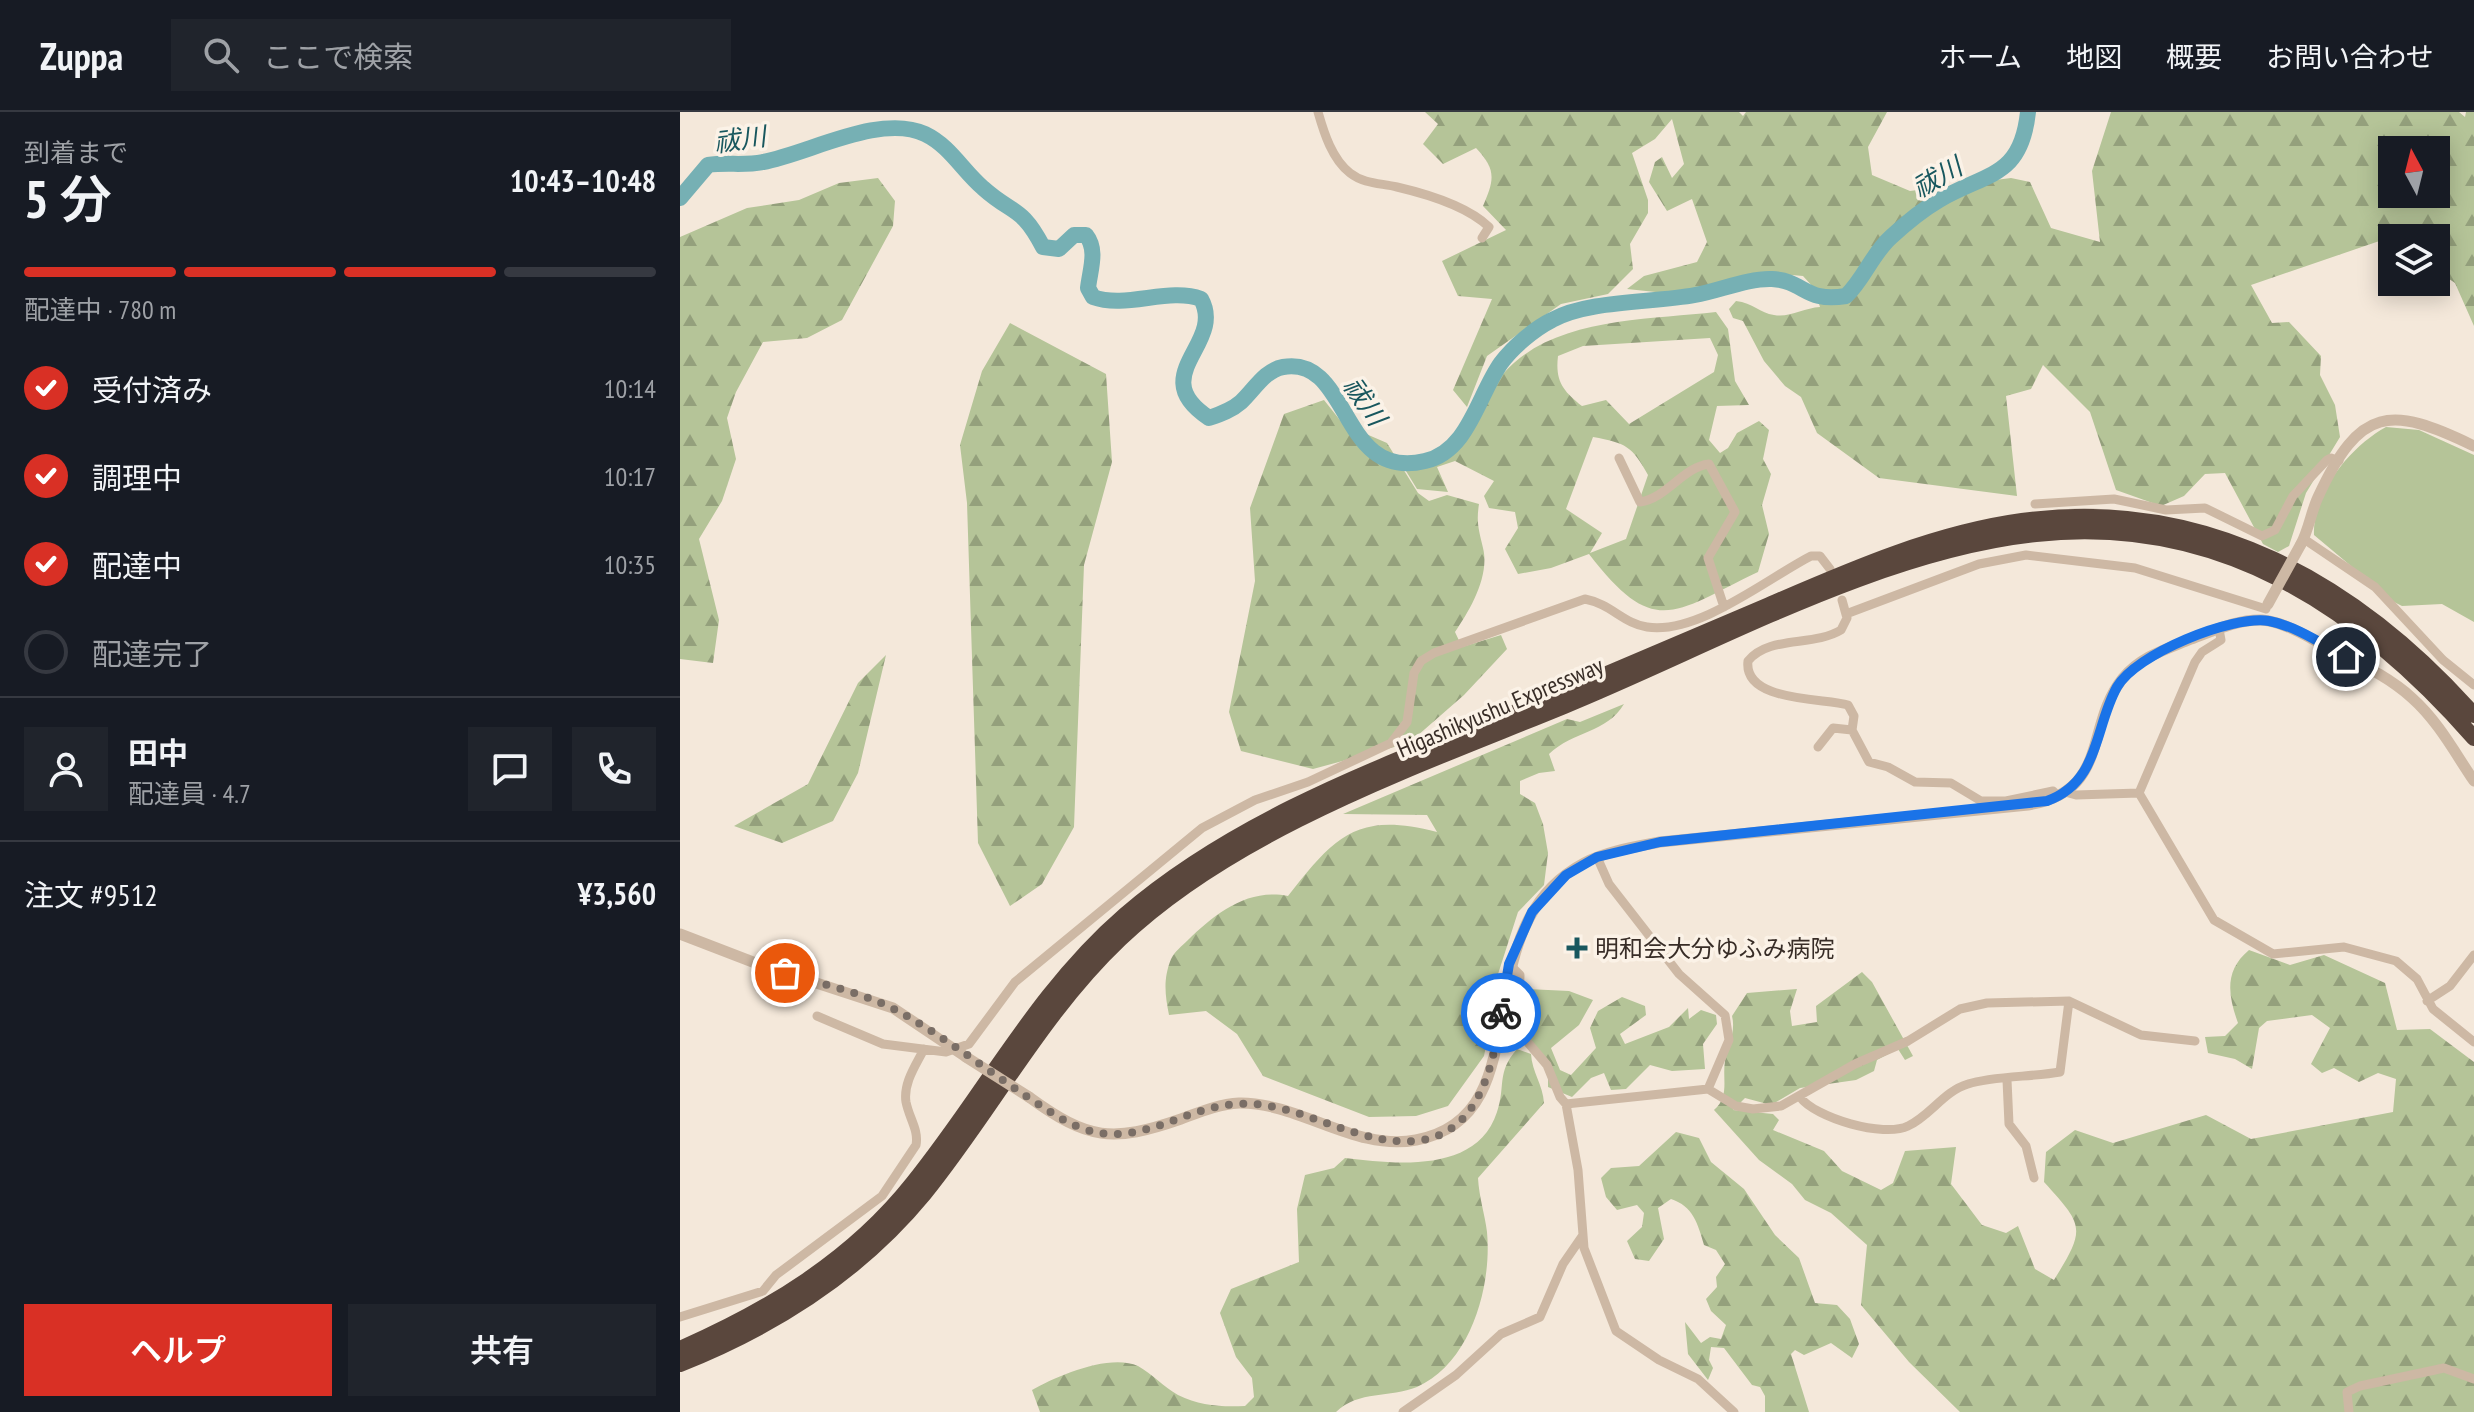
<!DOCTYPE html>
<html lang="ja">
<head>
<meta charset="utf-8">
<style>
	:root { --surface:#171b24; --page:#20242c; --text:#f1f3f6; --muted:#9ea1a6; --line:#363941; --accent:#d93025 }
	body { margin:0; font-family:"PT Sans Narrow","Noto Sans JP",sans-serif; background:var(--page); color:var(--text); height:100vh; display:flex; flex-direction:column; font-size:30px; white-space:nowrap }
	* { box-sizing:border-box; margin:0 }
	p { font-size:26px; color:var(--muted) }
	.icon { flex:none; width:44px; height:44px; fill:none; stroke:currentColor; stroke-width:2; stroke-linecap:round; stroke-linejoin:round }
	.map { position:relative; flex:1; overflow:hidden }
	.drawer { display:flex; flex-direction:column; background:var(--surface); width:680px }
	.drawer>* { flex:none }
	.needle { width:52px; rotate:353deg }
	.controls { position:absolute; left:1698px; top:24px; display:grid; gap:16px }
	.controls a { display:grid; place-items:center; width:72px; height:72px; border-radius:0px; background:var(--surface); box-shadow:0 4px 20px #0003; font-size:40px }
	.pin { position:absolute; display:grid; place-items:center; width:68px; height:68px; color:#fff; margin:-34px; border:4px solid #fff; border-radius:50%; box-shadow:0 2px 8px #0007 }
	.courier { position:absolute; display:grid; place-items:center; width:80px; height:80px; margin:-40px; border:6px solid #1a73e8; border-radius:50%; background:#fff; color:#222; box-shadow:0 2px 10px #0007 }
	.summary em { font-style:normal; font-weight:600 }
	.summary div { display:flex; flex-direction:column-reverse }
	.summary { display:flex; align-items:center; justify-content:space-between; height:136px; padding:0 24px }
	h1 { font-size:52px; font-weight:600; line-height:60px }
	.bar { display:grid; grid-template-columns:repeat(4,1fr); gap:12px 8px; align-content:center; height:96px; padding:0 24px }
	.bar i { height:10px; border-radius:6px; background:var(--line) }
	.bar .active { background:var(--accent) }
	.bar p { grid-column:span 4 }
	.line { display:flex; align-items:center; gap:20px; padding:0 24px; border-top:2px solid var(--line) }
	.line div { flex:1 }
	.round { display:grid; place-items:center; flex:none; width:84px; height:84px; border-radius:0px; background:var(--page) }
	ol { padding:0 24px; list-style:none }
	li { display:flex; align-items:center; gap:24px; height:88px }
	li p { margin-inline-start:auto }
	li .icon { padding:8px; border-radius:50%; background:var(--accent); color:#fff; stroke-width:4 }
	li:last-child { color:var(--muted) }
	li i { width:44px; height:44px; border:4px solid var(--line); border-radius:50% }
	.button { display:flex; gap:16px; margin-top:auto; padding:16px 24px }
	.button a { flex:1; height:92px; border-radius:0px; background:var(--accent); color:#fff; font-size:32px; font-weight:600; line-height:92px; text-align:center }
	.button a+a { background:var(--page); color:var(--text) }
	header { display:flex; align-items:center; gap:48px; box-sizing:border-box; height:112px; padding:0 40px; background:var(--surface); border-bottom:2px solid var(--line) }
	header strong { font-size:38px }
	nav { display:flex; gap:44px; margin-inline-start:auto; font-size:28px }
	.search { width:560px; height:72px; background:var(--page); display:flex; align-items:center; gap:20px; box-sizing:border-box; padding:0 28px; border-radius:0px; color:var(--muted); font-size:30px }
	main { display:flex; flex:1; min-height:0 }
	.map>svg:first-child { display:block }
	.forest { fill:url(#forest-firs); fill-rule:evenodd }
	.park { fill:#b5c498 }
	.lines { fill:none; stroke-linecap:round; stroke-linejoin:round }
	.river { stroke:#76b0b4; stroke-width:16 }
	.minor { stroke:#cdb8a4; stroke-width:9 }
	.tertiary { stroke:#cdb8a4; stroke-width:11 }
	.motorway { stroke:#5a473d; stroke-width:16 }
	.tertiary-bridge { stroke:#cdb8a4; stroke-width:11 }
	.done { stroke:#7a6e66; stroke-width:8; stroke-dasharray:0 14.4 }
	.route { stroke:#1a73e8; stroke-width:10 }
	.poi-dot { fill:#18575e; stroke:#fbf2e7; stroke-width:3 }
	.labels { text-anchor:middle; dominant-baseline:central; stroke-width:7; stroke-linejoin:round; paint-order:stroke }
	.street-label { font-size:24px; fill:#382d27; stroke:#fbf2e7 }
	.poi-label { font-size:24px; fill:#382d27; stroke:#fbf2e7; text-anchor:start }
	.water-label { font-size:26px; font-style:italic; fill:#18575e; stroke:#fbf2e7 }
</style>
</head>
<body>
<header>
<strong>Zuppa</strong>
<div class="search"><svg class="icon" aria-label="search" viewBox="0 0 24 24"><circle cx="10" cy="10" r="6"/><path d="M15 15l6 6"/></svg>ここで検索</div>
<nav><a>ホーム</a><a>地図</a><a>概要</a><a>お問い合わせ</a></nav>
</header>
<main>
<section class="drawer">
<div class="summary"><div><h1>5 分</h1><p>到着まで</p></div><em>10:43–10:48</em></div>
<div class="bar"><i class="active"></i><i class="active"></i><i class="active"></i><i></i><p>配達中 · 780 m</p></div>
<ol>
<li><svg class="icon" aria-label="check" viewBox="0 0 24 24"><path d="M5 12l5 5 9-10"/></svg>受付済み<p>10:14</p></li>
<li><svg class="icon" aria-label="check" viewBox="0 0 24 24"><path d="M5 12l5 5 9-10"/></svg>調理中<p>10:17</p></li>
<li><svg class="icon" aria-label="check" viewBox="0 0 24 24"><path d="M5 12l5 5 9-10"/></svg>配達中<p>10:35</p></li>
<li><i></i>配達完了</li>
</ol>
<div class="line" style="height:144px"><a class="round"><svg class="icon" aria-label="person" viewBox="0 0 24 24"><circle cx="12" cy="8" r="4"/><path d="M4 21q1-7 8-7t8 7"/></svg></a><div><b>田中</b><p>配達員 · 4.7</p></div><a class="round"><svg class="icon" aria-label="chat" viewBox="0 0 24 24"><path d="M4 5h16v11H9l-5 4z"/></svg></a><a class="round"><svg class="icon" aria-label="phone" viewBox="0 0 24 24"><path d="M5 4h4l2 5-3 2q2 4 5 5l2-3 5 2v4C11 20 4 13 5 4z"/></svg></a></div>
<div class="line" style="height:104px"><div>注文 #9512</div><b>¥3,560</b></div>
<div class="button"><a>ヘルプ</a><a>共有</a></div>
</section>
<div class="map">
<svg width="1794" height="1300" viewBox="0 0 1794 1300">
	<defs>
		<pattern id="forest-firs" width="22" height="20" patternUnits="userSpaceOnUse" patternTransform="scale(2)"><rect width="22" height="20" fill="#b5c498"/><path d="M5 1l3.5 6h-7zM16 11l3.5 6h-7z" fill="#94a07c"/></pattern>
	</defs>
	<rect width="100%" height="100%" fill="#f4e8da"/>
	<!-- forest -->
	<path class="forest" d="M745,0H1059L1063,4L1066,0H1207L1188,35L1192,63L1230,79L1331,66L1350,70L1371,116L1420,130L1412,59L1431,0H1779L1785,5L1786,0H1794V214L1775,171L1756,158V126L1714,124L1571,173L1592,211L1609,210L1641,244L1640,263L1655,293L1660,325L1626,381L1609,434L1598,440L1583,432L1545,361L1525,362L1504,384L1481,394L1436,378L1410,300L1363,253L1351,277L1326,284L1337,384L1199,366L1137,321L1121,285L1105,274L1084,249L1063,209L1053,206L1049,197L1056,189C1073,191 1080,201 1094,203C1109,206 1124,196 1140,195L1134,176L1123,164L1101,162L985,181L947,177L964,164L1017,150L1027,130L1012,87L987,99L969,70L975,50L982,45L992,66L1004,52L992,7L975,27L952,41L968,88V101L950,132L953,157L928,182L881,192L807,244L787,295L773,278L812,187L778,184L762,149L826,118L803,94C814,68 817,58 796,36L763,52L743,32L758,12ZM1712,38H1756V82H1712Z
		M198,66L215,89L213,114L162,208L127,226L83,230L56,280L47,306L56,347L42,389L19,427L39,508L33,551L0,547V125L67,96L119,88L159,71Z
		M1036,200L1048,217L1055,269L1069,293L1037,294L1029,328L1040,341L1048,336L1057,321L1079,309L1089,318L1083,347L1091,362L1082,393L1089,422L1078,460C994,500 975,528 909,442L871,456L838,462L825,437L838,416L835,400L809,396L804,384L814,369L775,349L757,355L768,380L737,377L718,346L763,345C775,333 792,320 800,305C809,290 812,275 823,262C872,205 968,208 1036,200ZM1030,226L1038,243L1034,260L949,312L926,288L902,294C883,279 875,269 878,244L903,234ZM913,325C946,331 952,334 968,363L946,427L910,441L922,421L886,397Z
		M330,211L426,262L432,350L404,453L394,715L362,772L330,794L298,731L287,391L280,333L302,259Z
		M644,288L663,312L707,331L738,381L749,389L767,383L799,392C796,411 799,418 803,436C810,464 790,498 775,520L782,535L821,523L827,537L784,583L729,631L633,657L561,639L549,600L575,469L570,396L604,302Z
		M206,543L178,661L153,709L102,731L54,714L128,672L178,571Z
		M944,592C927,621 893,619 869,642L875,659L859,661L840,669V682L855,691L863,712L868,741L864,773L838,800L810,887V914L804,944L768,994L736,1004L689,1005L583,964L557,922L526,899L489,903C485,883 483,867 491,847C494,840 502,834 508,828C535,802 567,776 608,784C655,724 677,699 757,720L747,703L663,702L887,607L900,610Z
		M1569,838L1610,853L1644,843L1705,871L1717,918L1750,917L1794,950V1300H1280L1229,1250L1181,1193L1187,1133L1151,1101L1125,1088L1112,1072L1079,1048L1034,998C1050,984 1042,967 1045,949C1048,932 1056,920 1052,904L1067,881L1117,877L1110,899L1112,914L1137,910L1136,894L1182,860L1192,870L1233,944L1225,948L1218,937L1197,948L1194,959L1176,968L1120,976L1091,993L1065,986L1053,998L1093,1002L1099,1008L1093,1018L1144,1039L1162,1059L1201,1078L1213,1071L1225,1039L1276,1035L1271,1072L1302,1113L1326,1121L1338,1114L1355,1157L1374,1168C1406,1116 1404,1114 1364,1070L1366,1040L1395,1018L1433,1031L1526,1003L1571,1027L1713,1000L1716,967L1698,961L1679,970L1654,956L1642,961L1631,952L1650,916L1632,903L1587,909L1579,916L1572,957L1555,947L1528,941L1525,925L1545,924L1558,911C1548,883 1544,859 1569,838Z
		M847,877L889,879L913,888L899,913L871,936L880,958L891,963L916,936L910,916L918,899L942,885L965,894L966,903L940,922L945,932L989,915L1008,896L1009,907L1021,898L1036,903L1037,912L1023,932L1025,957L992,959L970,953L946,977L931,978L924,961L911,966L892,985L868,975V957L844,917Z
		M837,937L851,942C852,960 863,973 864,991L798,1066C799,1085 805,1103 807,1120C812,1174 791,1251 737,1275C710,1286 679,1278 656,1300H360L352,1278C376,1264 430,1241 458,1254C472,1262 484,1275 498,1283C520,1294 541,1295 565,1294L574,1285L572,1266L556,1245L540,1201L551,1177L619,1150L617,1097L625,1063L654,1056L665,1046C715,1052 797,1062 817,1000C826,974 816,961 837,937Z
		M996,1020L1019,1026L1031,1050L1064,1077L1095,1123L1119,1146L1135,1191L1157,1193L1170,1207L1179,1232L1172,1246L1151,1231L1124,1243L1115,1238L1111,1242L1129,1300H1085V1284L1080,1275L1072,1273L1044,1236L1031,1235L1029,1248L1033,1256L1028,1268L1008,1242L1005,1210L1021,1231L1030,1225L1041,1227L1046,1213L1031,1199L1026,1187L1037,1175L1036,1165L1045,1152L1036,1138L1024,1133C1018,1112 1013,1094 991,1087L978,1096L984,1127L969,1149L955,1147L947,1129L962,1115L964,1101L957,1093L937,1098L926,1085L921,1066L931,1056L959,1054Z"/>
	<!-- park -->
	<path class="park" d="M1706,315L1739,318L1794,343V510L1762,492L1722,494L1714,490L1634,423C1632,381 1671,334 1706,315Z"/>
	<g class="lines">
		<!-- river -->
		<path class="river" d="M0,86L28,53C47,50 64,54 83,50C128,42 200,1 245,22C270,34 282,58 303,76C333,103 341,93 363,135L379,137L394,123H406C418,138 410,158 408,176L413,185C446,197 489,175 521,187C546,232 464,263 529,306C541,302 552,298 561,290C574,278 585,258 603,255C671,243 659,370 745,349C789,339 798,283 821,251C833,235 854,217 872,208C909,188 972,191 1015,183C1039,179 1068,166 1092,167C1125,169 1125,191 1166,184C1184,167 1192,142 1211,125C1225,112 1242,98 1259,88C1307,60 1341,66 1348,0"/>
		<!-- minor -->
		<path class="minor" d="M638,0C644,21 652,47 670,61C684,72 700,71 717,75C747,82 787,94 809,115L802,126
			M939,346L960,390C987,386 1003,355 1029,352L1055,400L1028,446L1044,495
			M1355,392L1434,387L1486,398L1525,396L1582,424L1595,418L1613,384L1647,348L1651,346L1659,349
			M1624,427L1695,475L1763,548L1794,573
			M1162,488L1167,506L1161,518C1133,535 1089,523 1068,549C1063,590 1143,586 1168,593L1174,604L1172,618
			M1166,502L1299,452L1346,443L1455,456L1586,497
			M1138,635L1153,616L1172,618L1189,650L1208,655L1235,670L1271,671L1301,689H1326L1373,679L1378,684
			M1385,680L1396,683L1459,681L1515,550L1522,540L1541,528L1539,517
			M1459,681L1534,808L1593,842L1664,835L1716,849L1737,867L1753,897L1794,930
			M917,745L929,772L999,862L1045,903L1049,928L1028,977L1056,994L1073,997L1101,994L1175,952L1228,929L1280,897L1307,891L1389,889L1461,923L1515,929
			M830,853L840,863L838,919L867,953L880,985L886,992
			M1747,889L1770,874L1794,843
			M137,904L203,932L266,940L289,932L335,870L522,716L575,688L628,670L711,631L727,610L734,561L741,549L754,541L905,487C931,492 944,512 967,515C1018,523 1088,466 1131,444H1140L1150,457
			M1327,968L1329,1012L1346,1034L1354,1066
			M1028,977L886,992L898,1058L904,1136L936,1219L979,1248L1018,1267L1054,1300
			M1120,985C1135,1006 1204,1026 1228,1014C1250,1004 1264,979 1288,972C1312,964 1353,965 1380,960L1389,889
			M0,1205L83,1179L96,1163L202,1084L236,1033C239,1018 229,1006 226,990C223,971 236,953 244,937
			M723,1300L776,1263L821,1222L860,1205L883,1152L903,1123
			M1669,1300L1667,1280L1680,1274L1764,1256L1794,1267"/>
		<!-- tertiary -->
		<path class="tertiary" d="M1621,432C1629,417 1631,400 1638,385C1680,294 1710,293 1794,334
			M0,822L78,852L213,896L286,945
			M349,985C408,1028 432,1031 501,1007C520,1000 539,992 559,991C619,990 676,1040 736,1028C866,1004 779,817 904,751C927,739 954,735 980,730L1348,693C1431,679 1404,614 1443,566C1461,544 1487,537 1511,527C1533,519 1558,507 1582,508C1604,510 1624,523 1644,533C1674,549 1707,563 1732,586C1758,609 1775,641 1794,669"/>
		<!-- motorway -->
		<path class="motorway" d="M0,1237C89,1198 172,1148 233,1071C305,982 357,879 445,803C569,696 733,644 882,581C951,552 1020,523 1089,493C1170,458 1254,421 1342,409C1524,384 1677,471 1794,603
			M0,1252C93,1215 180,1160 244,1082C312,998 361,902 440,827C555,717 738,654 884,594C1031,534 1197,439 1356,422C1539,402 1679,495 1794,626"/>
		<!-- tertiary-bridge -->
		<path class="tertiary-bridge" d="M1588,492L1621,432
			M286,945L349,985"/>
	</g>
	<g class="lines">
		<!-- done -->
		<path class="done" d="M105,861C145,873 189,882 225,903C267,927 306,957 346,984C365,996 383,1010 404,1017C460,1036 503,995 557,992C600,989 640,1011 680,1022C782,1052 809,987 821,901"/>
		<!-- route -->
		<path class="route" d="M821,901L829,852L852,800L886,763L917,745L980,730L1367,689C1420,670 1414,616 1437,575C1456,542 1551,503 1589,509C1616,514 1642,532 1666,545"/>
	</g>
	<!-- markers -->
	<path class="poi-dot" d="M893 824h8v8h8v8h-8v8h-8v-8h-8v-8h8z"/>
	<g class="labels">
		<!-- street labels -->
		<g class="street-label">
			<text transform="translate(820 595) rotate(-23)">Higashikyushu Expressway</text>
		</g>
		<!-- poi labels -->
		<g class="poi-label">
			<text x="915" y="836">明和会大分ゆふみ病院</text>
		</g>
		<!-- water labels -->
		<g class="water-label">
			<text transform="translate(60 27) rotate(-8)">祓川</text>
			<text transform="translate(1257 65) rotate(-30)">祓川</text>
			<text transform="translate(685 289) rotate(55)">祓川</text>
		</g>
	</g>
</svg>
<div class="controls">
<a><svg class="needle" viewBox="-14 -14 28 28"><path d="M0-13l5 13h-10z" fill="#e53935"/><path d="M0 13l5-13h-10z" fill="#9ea1a6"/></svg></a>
<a><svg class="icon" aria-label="layers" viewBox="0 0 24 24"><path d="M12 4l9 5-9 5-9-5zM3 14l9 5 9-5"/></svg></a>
</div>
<div class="pin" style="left:105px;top:861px;background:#ea580c"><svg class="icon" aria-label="bag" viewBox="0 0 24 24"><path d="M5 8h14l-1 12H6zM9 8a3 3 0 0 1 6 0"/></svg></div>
<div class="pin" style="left:1666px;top:545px;background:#1f2937"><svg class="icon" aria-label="home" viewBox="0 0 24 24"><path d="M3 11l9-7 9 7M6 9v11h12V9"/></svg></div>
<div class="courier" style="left:821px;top:901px"><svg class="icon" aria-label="bike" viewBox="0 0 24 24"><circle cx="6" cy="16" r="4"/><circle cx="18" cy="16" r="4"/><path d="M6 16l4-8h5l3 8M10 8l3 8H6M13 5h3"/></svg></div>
</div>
</main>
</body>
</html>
